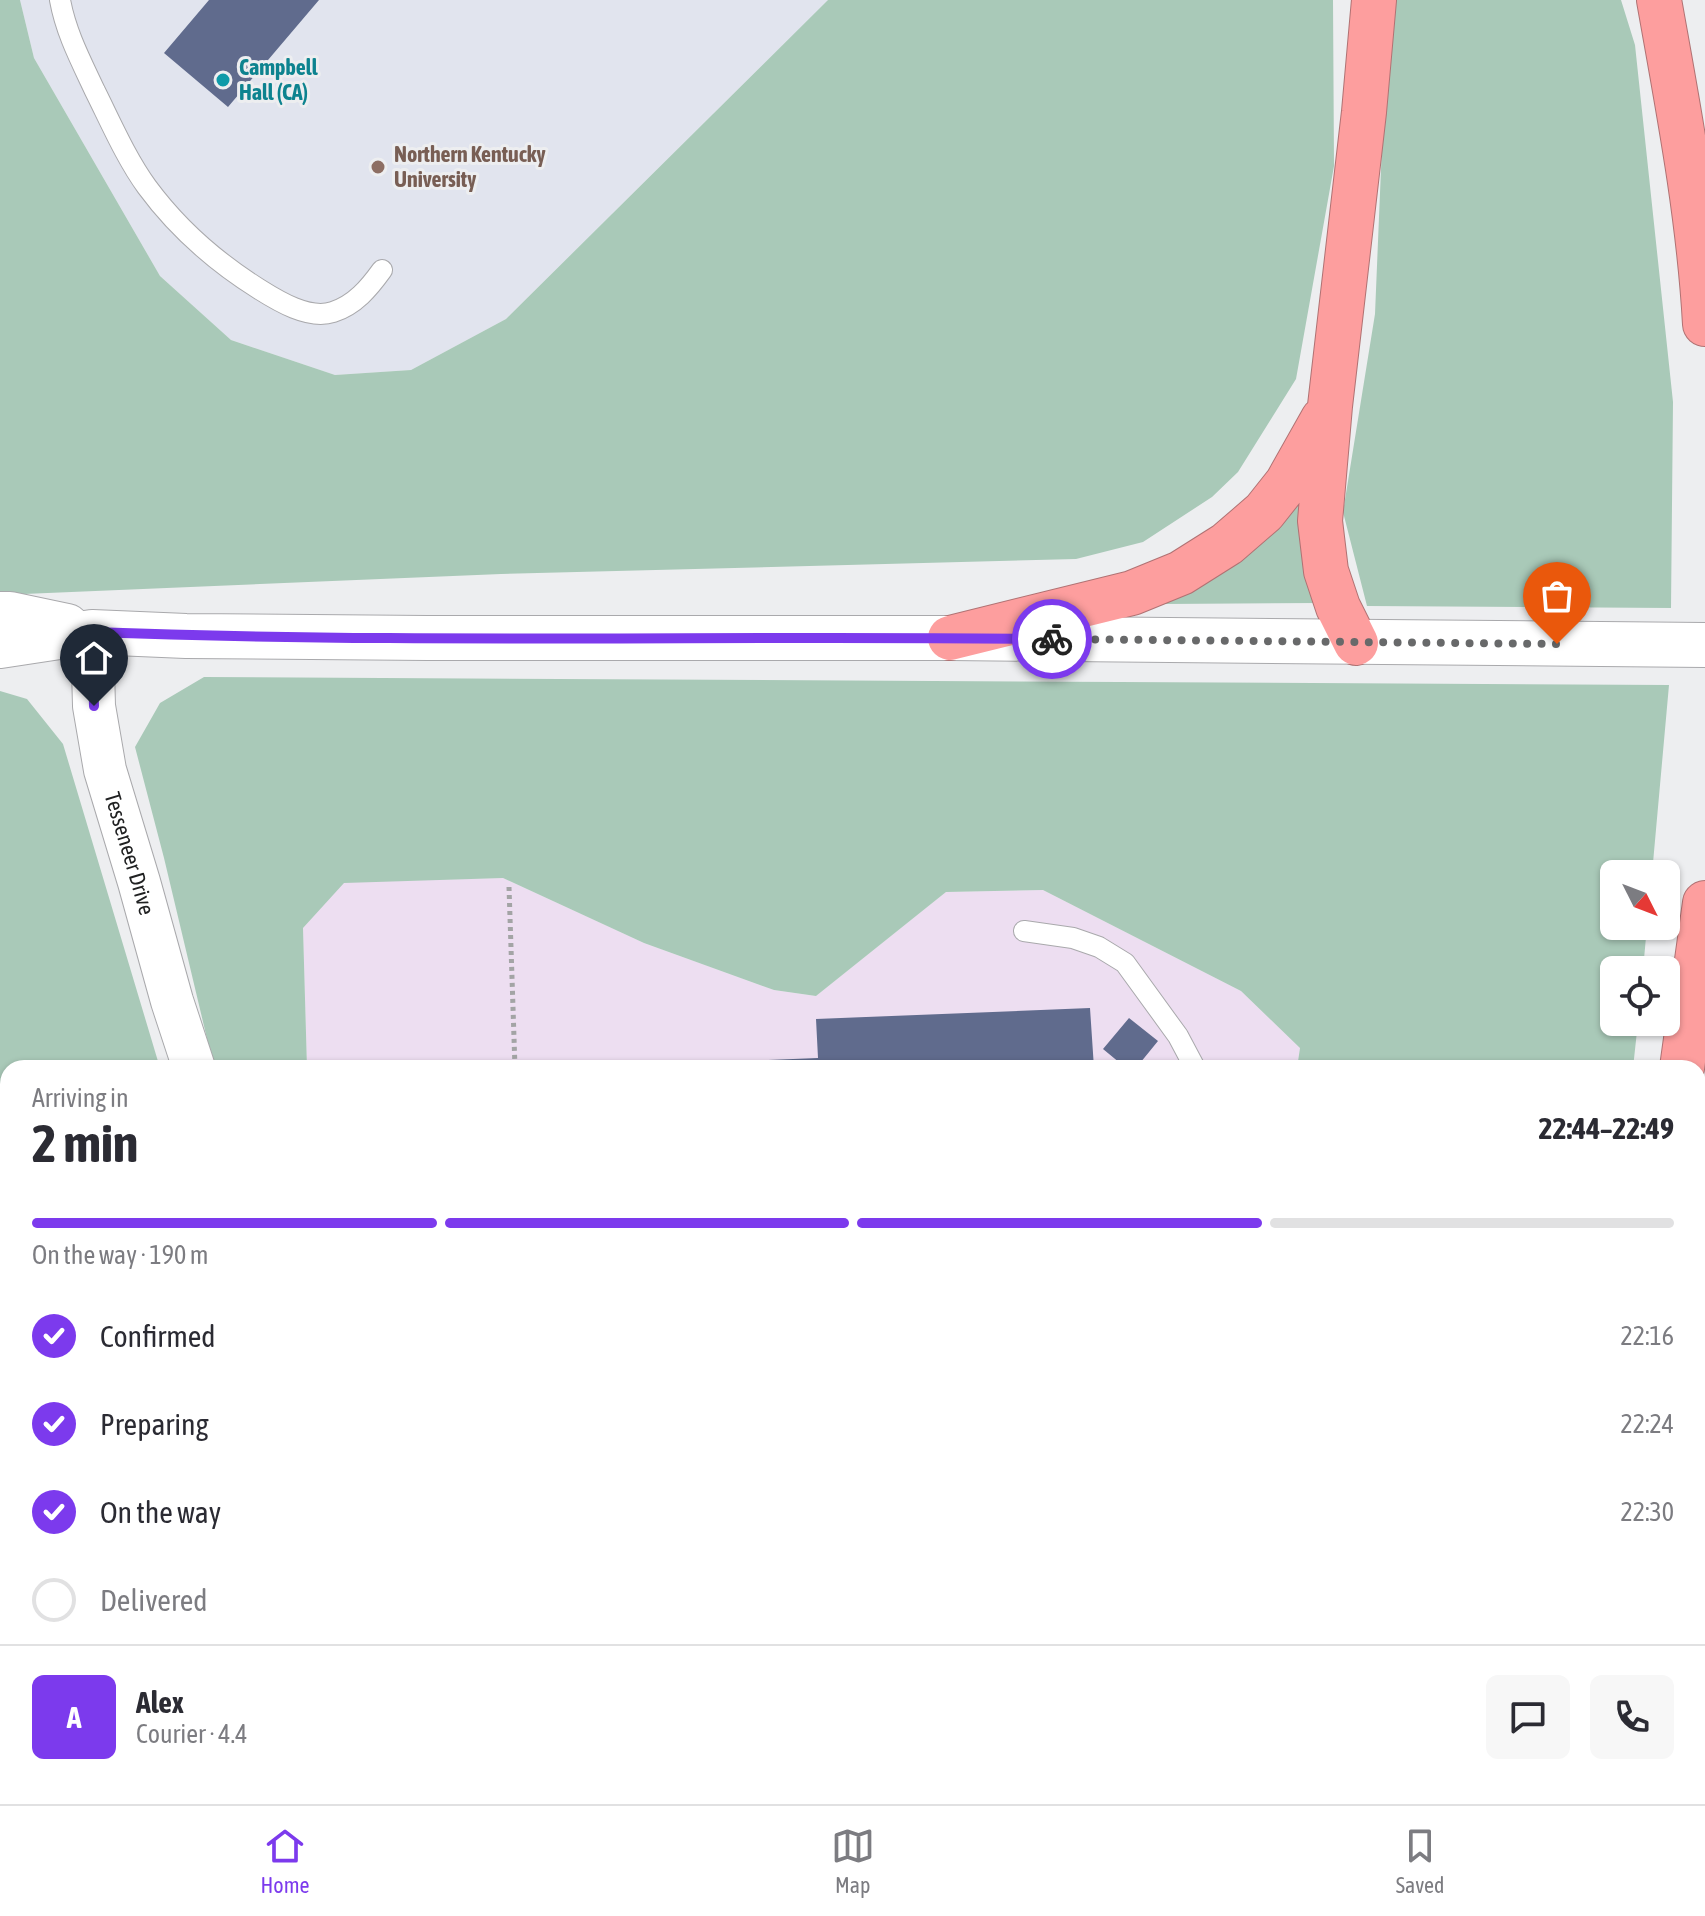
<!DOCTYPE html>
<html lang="en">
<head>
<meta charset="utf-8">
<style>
	:root { --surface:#fff; --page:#f7f7f7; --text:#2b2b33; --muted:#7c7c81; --line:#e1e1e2; --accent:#7c3aed }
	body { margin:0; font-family:"Asap Condensed",sans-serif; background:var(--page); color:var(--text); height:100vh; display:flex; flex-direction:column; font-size:30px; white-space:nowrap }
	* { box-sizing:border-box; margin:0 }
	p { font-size:26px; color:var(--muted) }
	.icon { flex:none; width:44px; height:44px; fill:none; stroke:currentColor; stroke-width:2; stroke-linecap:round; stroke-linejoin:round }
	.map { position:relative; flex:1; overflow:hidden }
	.side { position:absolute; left:0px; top:1060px; width:1706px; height:744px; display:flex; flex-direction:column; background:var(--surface); border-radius:24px 24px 0 0; box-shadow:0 2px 6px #0004 }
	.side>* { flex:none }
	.needle { width:52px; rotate:132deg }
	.tools { position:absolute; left:1600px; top:860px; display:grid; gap:16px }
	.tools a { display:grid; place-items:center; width:80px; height:80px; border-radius:12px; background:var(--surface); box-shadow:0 2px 6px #0004; font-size:40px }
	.pin { position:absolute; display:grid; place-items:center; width:68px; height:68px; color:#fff; margin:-82px -34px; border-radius:50% 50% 50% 0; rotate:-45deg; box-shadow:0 0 8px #0007 }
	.pin .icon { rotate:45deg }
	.courier { position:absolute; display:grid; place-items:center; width:80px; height:80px; margin:-40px; border:6px solid #7c3aed; border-radius:50%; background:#fff; color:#222; box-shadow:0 2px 10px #0007 }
	.headline em { font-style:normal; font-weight:700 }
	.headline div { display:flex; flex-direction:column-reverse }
	.headline { display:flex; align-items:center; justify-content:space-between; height:136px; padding:0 32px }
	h1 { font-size:52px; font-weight:700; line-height:60px }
	.bar { display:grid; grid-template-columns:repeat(4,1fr); gap:12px 8px; align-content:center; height:96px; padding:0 32px }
	.bar i { height:10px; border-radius:6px; background:var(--line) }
	.bar .on { background:var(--accent) }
	.bar p { grid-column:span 4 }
	.line { display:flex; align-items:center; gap:20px; padding:0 32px; border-top:2px solid var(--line) }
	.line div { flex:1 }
	.round { display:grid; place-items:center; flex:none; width:84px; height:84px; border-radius:12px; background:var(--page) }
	ol { padding:0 32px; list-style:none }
	li { display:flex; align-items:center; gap:24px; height:88px }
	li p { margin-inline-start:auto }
	li .icon { padding:8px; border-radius:50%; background:var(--accent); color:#fff; stroke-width:4 }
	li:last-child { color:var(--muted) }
	li i { width:44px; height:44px; border:4px solid var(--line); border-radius:50% }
	.tabs { display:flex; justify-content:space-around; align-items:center; height:112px; border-top:2px solid var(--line); background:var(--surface); font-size:22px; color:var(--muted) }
	.tabs a { display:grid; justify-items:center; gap:4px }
	.tabs .on { color:var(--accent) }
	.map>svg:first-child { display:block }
	.industrial { fill:#eddef1 }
	.built { fill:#e1e4ee }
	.green { fill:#a9c9b8 }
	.building { fill:#606b8d }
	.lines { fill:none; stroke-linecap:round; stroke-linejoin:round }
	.service-casing { stroke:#a9a9ac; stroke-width:22 }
	.minor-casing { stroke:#a9a9ac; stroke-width:44 }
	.secondary-casing { stroke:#a9a9ac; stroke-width:46 }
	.motorway-casing { stroke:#b07273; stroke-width:46 }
	.path { stroke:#a3a4a5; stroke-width:5; stroke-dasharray:4 4; stroke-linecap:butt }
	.service { stroke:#fff; stroke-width:20 }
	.minor { stroke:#fff; stroke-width:42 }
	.secondary { stroke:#fff; stroke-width:44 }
	.motorway { stroke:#fd9e9e; stroke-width:44 }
	.done { stroke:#68696a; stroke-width:8; stroke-dasharray:0 14.4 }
	.route { stroke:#7c3aed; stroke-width:10 }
	.culture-dot { fill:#0f9aa8; stroke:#edeef0; stroke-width:3 }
	.education-dot { fill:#8d6e63; stroke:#edeef0; stroke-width:3 }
	.labels { text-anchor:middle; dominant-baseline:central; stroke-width:6; stroke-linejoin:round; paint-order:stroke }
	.culture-label { font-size:22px; font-weight:bold; fill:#0d838f; stroke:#edeef0; text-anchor:start }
	.education-label { font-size:22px; font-weight:bold; fill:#785e54; stroke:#edeef0; text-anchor:start }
	.street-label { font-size:22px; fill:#202122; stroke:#edeef0 }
</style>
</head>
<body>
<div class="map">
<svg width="1705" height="1804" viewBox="0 0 1705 1804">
	<rect width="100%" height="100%" fill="#edeef0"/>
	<!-- industrial -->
	<path class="industrial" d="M503,878L644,943L774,990L816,996L946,892L1043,890L1241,991L1300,1048L1297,1068H307L303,928L344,882Z
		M8,1677V1796H527L542,1804H0V1682Z
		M796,1796H984L971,1804H845Z"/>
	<!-- built -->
	<path class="built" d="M20,0H828L506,319L411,370L335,375L231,340L160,276L34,58Z"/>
	<!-- green -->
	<path class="green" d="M0,0H20L34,58L160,276L231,340L335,375L411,370L506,319L828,0H1333L1334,166L1296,379L1238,472L1212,497L1143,542L1076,559L501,574L0,595Z
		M1388,0H1621L1635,45L1673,402L1671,608L1367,606L1343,512L1375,314Z
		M1301,493L1319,603L1164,604Z
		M204,677L1669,685L1652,874H1614V926H1647L1643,970H1614V1022H1638L1633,1068H1297L1300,1048L1241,991L1043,890L946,892L816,996L774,990L644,943L503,878L344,883L303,928L307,1068H214L164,858L135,747L160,703Z
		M0,691L27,699L63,744L160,1068H8V1677L0,1682Z
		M1705,1451V1804H1623L1625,1796H1698V1481Z
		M527,1796H796L845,1804H542Z
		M984,1796H1436L1433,1804H971Z"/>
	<!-- building -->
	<path class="building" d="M209,0H319L228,107L164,53Z
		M1090,1008L1094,1068H649V1065L818,1058L816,1019Z
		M1129,1018L1158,1041L1136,1068H1126L1103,1049Z"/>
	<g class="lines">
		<defs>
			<path id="service" d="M60,0C66,33 81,61 95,91C111,123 126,158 147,187C178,229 216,262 259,289C278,301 309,320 333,312C355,305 369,288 382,270
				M1024,931L1073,938L1099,947L1125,963L1178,1036L1195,1068
				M0,1708L8,1704
				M206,1796L230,1804"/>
			<g id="minor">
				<path id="s1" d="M92,632L94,706L105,770L139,882L172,1001L194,1068"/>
			</g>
			<path id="secondary" d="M0,614H10L67,626
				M0,646L92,632L186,636L427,638H950L1705,645"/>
			<path id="motorway" d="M1659,0C1678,107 1699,215 1705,324
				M950,638L1132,593L1181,573L1227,544L1264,512L1287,483L1323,419
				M1356,643L1338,607L1326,571L1320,521L1330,406L1364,112L1374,0
				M1682,1068L1705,903
				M1698,1311L1705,1260
				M1484,1804L1487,1796
				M1607,1804L1609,1796"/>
		</defs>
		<!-- service casing -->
		<use href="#service" class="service-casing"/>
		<!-- minor casing -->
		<use href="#minor" class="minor-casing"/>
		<!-- secondary casing -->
		<use href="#secondary" class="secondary-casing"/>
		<!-- motorway casing -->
		<use href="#motorway" class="motorway-casing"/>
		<!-- path -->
		<path class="path" d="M509,887L515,1068"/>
		<!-- service -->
		<use href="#service" class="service"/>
		<!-- minor -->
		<use href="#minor" class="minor"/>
		<!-- secondary -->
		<use href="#secondary" class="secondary"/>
		<!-- motorway -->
		<use href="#motorway" class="motorway"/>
	</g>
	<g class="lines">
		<!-- done -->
		<path class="done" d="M1052,639L1557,644"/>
		<!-- route -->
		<path class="route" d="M94,706L92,632C412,644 732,635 1052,639"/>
	</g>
	<!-- markers -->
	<circle class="culture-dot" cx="223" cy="80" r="8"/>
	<circle class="education-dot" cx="378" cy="167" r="8"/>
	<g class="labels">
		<!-- culture labels -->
		<g class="culture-label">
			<text x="239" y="67">Campbell<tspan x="239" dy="25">Hall (CA)</tspan></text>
		</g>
		<!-- education labels -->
		<g class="education-label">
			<text x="394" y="154">Northern Kentucky<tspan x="394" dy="25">University</tspan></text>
		</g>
		<!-- street labels -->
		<g class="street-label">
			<text stroke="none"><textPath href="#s1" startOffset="226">Tesseneer Drive</textPath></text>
		</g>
	</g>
</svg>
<div class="tools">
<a><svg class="needle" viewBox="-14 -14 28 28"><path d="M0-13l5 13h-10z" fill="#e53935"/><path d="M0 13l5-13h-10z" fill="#7c7c81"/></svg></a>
<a><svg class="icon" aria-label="locate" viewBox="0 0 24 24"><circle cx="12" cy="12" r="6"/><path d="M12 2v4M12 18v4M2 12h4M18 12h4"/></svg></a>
</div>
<div class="pin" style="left:1557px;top:644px;background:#ea580c"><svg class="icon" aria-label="bag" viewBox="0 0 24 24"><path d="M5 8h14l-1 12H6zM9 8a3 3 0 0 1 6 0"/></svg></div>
<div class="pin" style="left:94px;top:706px;background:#1f2937"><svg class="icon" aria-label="home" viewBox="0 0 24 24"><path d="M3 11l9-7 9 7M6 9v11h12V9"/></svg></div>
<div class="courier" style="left:1052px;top:639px"><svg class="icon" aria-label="bike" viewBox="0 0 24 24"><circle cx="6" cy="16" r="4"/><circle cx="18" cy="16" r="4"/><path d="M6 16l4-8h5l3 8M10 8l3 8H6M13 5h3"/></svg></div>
<section class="side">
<div class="headline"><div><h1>2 min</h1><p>Arriving in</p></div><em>22:44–22:49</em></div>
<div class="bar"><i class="on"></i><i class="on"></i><i class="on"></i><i></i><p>On the way · 190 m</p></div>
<ol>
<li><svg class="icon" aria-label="check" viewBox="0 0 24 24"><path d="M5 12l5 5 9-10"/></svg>Confirmed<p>22:16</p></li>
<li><svg class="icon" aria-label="check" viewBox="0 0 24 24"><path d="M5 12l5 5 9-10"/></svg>Preparing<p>22:24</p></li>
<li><svg class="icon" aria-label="check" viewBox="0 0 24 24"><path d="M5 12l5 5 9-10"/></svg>On the way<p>22:30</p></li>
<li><i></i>Delivered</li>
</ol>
<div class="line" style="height:144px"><b class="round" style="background:var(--accent);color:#fff">A</b><div><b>Alex</b><p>Courier · 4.4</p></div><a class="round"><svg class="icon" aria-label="chat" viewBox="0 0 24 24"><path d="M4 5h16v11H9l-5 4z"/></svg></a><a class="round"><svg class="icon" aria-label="phone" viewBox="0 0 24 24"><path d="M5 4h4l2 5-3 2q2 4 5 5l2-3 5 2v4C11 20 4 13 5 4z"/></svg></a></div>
</section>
</div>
<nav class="tabs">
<a class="on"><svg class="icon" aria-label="home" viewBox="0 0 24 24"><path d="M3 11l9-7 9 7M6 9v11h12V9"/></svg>Home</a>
<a><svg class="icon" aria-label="map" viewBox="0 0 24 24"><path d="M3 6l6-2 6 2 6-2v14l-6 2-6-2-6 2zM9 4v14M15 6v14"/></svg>Map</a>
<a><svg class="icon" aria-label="saved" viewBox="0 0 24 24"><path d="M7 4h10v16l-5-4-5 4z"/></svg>Saved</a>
</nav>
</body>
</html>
